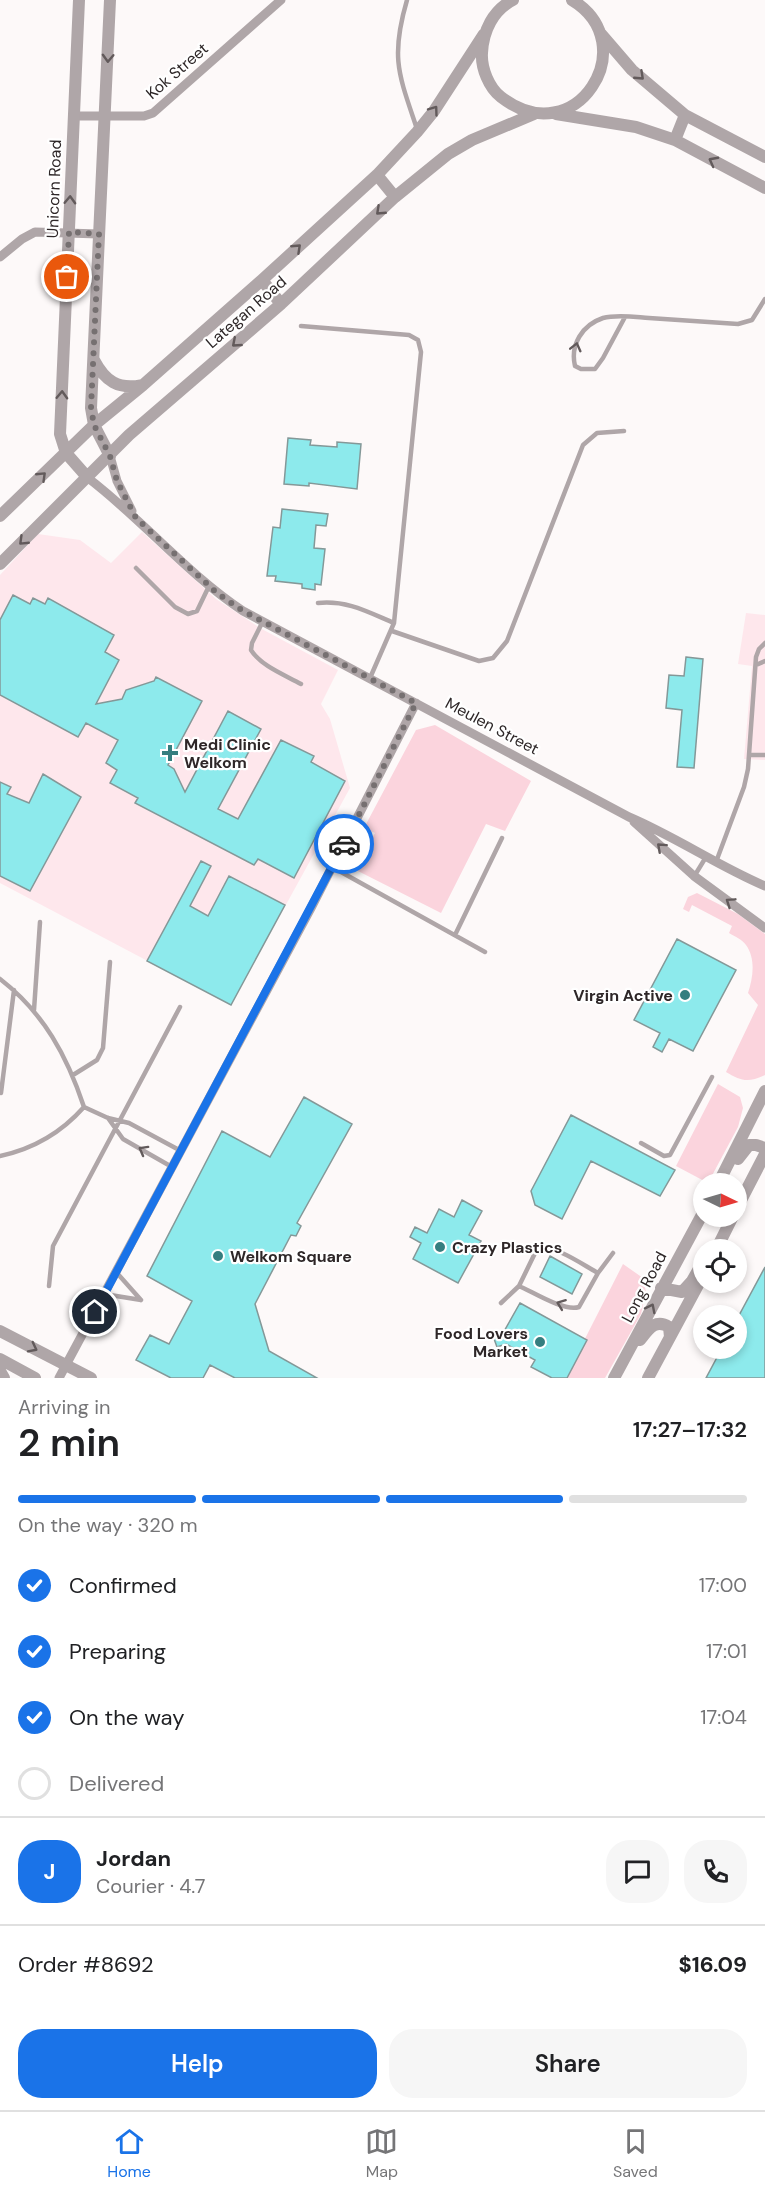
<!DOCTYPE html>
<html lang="en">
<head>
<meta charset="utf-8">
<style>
	:root { --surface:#fff; --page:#f6f6f6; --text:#202124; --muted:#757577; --line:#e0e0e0; --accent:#1a73e8 }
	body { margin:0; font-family:"DM Sans",sans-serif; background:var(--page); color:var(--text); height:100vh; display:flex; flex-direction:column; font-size:22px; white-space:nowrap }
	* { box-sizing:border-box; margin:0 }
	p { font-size:20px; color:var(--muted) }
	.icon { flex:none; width:33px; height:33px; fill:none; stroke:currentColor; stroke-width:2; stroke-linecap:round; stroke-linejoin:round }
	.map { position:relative; height:1378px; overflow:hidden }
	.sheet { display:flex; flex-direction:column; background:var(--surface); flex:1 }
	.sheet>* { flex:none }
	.needle { width:39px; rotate:95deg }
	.buttons { position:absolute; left:693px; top:1173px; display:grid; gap:12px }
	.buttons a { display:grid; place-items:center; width:54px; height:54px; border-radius:50%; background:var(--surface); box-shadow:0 3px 9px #0003; font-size:30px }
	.pin { position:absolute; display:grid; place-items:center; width:51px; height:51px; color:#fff; margin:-26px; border:3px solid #fff; border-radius:50%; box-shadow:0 2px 6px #0007 }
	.courier { position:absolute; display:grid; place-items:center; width:60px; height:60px; margin:-30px; border:4px solid #1a73e8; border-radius:50%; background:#fff; color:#222; box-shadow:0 2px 8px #0007 }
	.summary em { font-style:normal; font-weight:600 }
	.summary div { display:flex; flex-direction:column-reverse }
	.summary { display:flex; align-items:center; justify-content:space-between; height:102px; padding:0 18px }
	h1 { font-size:39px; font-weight:600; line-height:45px }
	.bar { display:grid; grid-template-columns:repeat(4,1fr); gap:9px 6px; align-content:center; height:72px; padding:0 18px }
	.bar i { height:8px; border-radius:4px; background:var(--line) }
	.bar .current { background:var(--accent) }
	.bar p { grid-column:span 4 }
	.line { display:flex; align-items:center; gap:15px; padding:0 18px; border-top:2px solid var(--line) }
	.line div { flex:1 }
	.round { display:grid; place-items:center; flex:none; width:63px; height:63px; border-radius:24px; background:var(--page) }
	ol { padding:0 18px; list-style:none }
	li { display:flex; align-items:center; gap:18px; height:66px }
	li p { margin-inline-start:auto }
	li .icon { padding:6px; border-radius:50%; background:var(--accent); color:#fff; stroke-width:4 }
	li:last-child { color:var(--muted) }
	li i { width:33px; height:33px; border:3px solid var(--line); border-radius:50% }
	.primary-button { display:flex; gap:12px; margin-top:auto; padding:12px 18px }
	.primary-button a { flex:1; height:69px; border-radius:24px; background:var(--accent); color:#fff; font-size:24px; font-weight:600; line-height:69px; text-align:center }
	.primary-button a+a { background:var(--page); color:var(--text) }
	.tabs { display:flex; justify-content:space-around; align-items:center; height:84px; border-top:2px solid var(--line); background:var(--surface); font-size:16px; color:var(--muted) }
	.tabs a { display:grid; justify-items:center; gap:3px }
	.tabs .current { color:var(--accent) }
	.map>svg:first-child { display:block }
	.built { fill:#fee7ec }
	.green { fill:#fbd4dd }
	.building { fill:#8deaec; stroke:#849898; stroke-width:1.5 }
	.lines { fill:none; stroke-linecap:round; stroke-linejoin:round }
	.service { stroke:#afa6a8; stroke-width:4.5 }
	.minor { stroke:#afa6a8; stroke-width:9 }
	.tertiary { stroke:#afa6a8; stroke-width:12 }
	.oneway { stroke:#625a5b }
	.done { stroke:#767071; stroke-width:6; stroke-dasharray:0 10.8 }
	.route { stroke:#1a73e8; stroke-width:8 }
	.poi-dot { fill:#357e7f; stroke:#fff; stroke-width:2 }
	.labels { text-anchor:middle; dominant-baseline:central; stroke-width:4.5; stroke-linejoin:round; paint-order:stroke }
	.street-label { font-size:16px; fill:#2e2728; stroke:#fff }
	.poi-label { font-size:16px; font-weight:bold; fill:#2e2728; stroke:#fff; text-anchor:start }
</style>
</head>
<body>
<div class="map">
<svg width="765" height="1378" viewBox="0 0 765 1378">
	<rect width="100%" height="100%" fill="#fdf9f9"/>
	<!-- built -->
	<path class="built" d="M142,532L216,599L260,628L338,670L321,704L330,719L350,788L231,1005L0,883V575L38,534L80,540L111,563Z
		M746,613L765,615V760L744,759L752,666L738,664Z"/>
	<!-- green -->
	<path class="green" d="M435,725L531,781L505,831L486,824L441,913L354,869L375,833L364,828L416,730Z
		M697,893L738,914L765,934V1075C748,1083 741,1081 726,1072L758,1005L748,993C753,978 756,959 746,945C743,940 734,936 729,933L732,926L692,905L689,912L683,909L688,897Z
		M718,1084L740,1097L743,1108L738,1127L708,1183L676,1166Z
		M623,1264L643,1278L646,1292L641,1314L605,1378H565Z"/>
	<!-- building -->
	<path class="building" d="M288,438L311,440L310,445L337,447V442L361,444L357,489L309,483V486L284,484Z
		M282,509L328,514L326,526L316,525L314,548L325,549L321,585L315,584V590L302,588V584L275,581L276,576H267L273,527L280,528Z
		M13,595L30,604L33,598L45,604L48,598L114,635L105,652L119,660L96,704L122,699L126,690L154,681L156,677L202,701L168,765L174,769L185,792L228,711L261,729L218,809L238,819L281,740L314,756L311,762L345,781L294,878L258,859L254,865L135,803L138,798L110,783L117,770L106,763L118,740L86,723L78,737L0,695V620Z
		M686,657L703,659L694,768L677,767L682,710L666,708L669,675L684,676Z
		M43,774L81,797L30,891L0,876V782L11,787L7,794L29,803Z
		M201,861L211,866L190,906L208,916L229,876L285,905L231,1005L147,961Z
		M677,939L736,970L693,1051L669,1039L662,1052L653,1047L660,1033L634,1020Z
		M304,1097L352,1124L297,1223L301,1226L296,1236L291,1235L255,1304L269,1351L317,1378H235L210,1365L203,1378H171L136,1360L150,1335L169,1344L192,1301L147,1276L222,1131L270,1157Z
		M571,1115L675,1170L660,1196L591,1161L562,1219L535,1205L531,1191Z
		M462,1200L482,1211L469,1235L481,1241L458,1283L413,1259L421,1243L410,1237L415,1227L427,1233L439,1209L454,1217Z
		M550,1256L582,1274L572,1294L540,1277Z
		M765,1267V1378H706L722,1348H736V1321Z
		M520,1303L587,1340L567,1378H552L531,1367L535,1360L506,1344L497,1347L493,1336L503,1333Z"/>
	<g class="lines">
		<!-- service -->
		<path class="service" d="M407,0C390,58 399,75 417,129
			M625,317L603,358L595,369H581L575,366C570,345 582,325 603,318C617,314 635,317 649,318C679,320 709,322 738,324L752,320L765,299
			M301,326L409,335L418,340L421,352L394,623L370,678
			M136,568L175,607L188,614L197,611L209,586
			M318,603C347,600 368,612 394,623
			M263,621L252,643L251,650C261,666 285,675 301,684
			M392,631L479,661L493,658L507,641L583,445L597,433L624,431
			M756,665L765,661
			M750,755H765
			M716,862L744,787L748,769L756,657L759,649L765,643
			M332,867L485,952
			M695,875L706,857
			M455,935L502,838
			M0,979C44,1013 67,1056 84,1107L108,1118L129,1123L181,1151
			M34,1010L40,922
			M73,1075L97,1060L103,1048L110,962
			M1,1093L14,990
			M108,1118L123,1139L172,1167
			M641,1143L664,1156L670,1155L712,1077
			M0,1156C33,1149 61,1133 84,1107
			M117,1273L141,1300
			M598,1273C583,1265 553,1243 537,1249L519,1286C533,1292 564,1312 579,1307L598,1273L613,1253
			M49,1286L53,1246L180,1007
			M104,1294L141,1300
			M501,1303L519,1286"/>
		<!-- minor -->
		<path class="minor" d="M74,116H144L153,113L281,0
			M0,257L22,239L35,232L99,234
			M110,456L117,481L132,511
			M88,478C142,519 186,573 243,611L629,817C676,837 718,866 765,886
			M634,822L694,876L765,928
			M59,1378L311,908L416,703"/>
		<!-- tertiary -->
		<path class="tertiary" d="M79,0L60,434L66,453L88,478
			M513,0C493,10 483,31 482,53C481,68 489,88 501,97C576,155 645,44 572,0
			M601,34L632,70L685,115L765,157
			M556,114L636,127L675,140L765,188
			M675,140L685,115
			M377,175L395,197
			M262,280L281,304
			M94,360C105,381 118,390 142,385
			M110,456L94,425L91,408L110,0
			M0,516L94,425L143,385L262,280L377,175L417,132L434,111L484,34
			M0,564L129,435L281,304L395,197L448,154L472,140L534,114
			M738,1159L749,1145H756L765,1148
			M718,1184L765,1091
			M736,1210L765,1154
			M716,1250L733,1216
			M661,1288L682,1292L692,1281L704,1260
			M0,1331L91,1378
			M640,1340C648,1330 655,1318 669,1327L670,1337
			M0,1359L35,1378
			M0,1371L4,1378
			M614,1378L704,1211
			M648,1378L704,1274"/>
	</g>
	<!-- one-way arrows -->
	<defs><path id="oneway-chevron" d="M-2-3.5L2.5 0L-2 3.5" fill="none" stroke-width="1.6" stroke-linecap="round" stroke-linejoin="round" transform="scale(1.5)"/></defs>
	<g class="oneway">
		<use href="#oneway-chevron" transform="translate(108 58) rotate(92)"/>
		<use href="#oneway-chevron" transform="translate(640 76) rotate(43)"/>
		<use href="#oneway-chevron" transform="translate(434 110) rotate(-54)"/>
		<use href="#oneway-chevron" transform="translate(713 161) rotate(-152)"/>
		<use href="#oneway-chevron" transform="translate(70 200) rotate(-88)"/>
		<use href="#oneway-chevron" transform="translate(380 211) rotate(137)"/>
		<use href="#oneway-chevron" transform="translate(297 248) rotate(-43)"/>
		<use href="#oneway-chevron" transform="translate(236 343) rotate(139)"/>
		<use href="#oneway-chevron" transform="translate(576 347) rotate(-76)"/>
		<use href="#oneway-chevron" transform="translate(62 395) rotate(-88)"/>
		<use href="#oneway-chevron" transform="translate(42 476) rotate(-44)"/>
		<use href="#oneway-chevron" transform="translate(23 541) rotate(136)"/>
		<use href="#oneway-chevron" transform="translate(661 847) rotate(-138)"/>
		<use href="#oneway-chevron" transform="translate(730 902) rotate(-146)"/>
		<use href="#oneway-chevron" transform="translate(143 1150) rotate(-151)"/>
		<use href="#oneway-chevron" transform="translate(561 1304) rotate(-159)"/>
		<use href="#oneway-chevron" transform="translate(651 1308) rotate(-63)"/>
		<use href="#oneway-chevron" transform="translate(33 1348) rotate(27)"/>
	</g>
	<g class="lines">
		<!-- done -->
		<path class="done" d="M67,277L69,232L99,234L91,408L94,425L110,456L117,481L136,518L217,593L243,611L416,703L344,844"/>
		<!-- route -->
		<path class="route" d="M95,1312L344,844"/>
	</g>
	<!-- markers -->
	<g class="poi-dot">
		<path d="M167 744h6v6h6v6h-6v6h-6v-6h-6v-6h6z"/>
		<circle cx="685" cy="995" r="6"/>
		<circle cx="440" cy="1247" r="6"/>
		<circle cx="218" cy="1256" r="6"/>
		<circle cx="540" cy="1342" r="6"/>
	</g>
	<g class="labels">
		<!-- street labels -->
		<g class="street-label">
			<text transform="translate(177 71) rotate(-41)">Kok Street</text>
			<text transform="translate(54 189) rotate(-88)">Unicorn Road</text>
			<text transform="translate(246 312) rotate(-41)">Lategan Road</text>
			<text transform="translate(492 726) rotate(28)">Meulen Street</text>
			<text transform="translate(644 1287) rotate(-62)">Long Road</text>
		</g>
		<!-- poi labels -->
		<g class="poi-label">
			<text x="184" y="744">Medi Clinic<tspan x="184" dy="18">Welkom</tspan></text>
			<text x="673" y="995" text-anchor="end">Virgin Active</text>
			<text x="452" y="1247">Crazy Plastics</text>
			<text x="230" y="1256">Welkom Square</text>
			<text x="528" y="1333" text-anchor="end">Food Lovers<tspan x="528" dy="18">Market</tspan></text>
		</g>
	</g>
</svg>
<div class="buttons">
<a><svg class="needle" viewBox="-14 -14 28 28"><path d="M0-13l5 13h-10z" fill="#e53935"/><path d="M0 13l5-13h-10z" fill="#757577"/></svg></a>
<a><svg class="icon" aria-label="locate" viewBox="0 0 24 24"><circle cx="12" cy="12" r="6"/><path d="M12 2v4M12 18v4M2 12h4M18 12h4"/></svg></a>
<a><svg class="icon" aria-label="layers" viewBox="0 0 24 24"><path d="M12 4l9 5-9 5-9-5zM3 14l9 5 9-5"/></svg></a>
</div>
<div class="pin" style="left:67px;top:277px;background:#ea580c"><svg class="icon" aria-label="bag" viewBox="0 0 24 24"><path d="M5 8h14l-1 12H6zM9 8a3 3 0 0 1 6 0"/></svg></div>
<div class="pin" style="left:95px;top:1312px;background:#1f2937"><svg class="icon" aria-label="home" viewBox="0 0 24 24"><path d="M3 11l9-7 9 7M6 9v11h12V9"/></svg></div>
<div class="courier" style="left:344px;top:844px"><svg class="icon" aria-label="car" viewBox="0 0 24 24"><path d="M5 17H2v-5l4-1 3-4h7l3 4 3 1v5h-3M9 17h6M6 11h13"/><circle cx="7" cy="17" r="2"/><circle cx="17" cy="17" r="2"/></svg></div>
</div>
<section class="sheet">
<div class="summary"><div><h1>2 min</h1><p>Arriving in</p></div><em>17:27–17:32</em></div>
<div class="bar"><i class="current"></i><i class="current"></i><i class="current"></i><i></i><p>On the way · 320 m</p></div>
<ol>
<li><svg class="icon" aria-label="check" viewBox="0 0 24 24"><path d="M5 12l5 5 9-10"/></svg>Confirmed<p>17:00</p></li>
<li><svg class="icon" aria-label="check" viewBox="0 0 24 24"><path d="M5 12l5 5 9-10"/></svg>Preparing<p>17:01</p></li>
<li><svg class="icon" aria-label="check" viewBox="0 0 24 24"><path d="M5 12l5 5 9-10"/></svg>On the way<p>17:04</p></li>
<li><i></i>Delivered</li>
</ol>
<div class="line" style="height:108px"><b class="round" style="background:var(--accent);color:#fff">J</b><div><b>Jordan</b><p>Courier · 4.7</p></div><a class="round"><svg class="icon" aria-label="chat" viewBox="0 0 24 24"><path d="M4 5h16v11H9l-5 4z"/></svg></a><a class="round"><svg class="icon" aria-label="phone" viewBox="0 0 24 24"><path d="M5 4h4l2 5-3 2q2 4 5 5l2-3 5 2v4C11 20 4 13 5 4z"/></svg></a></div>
<div class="line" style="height:78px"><div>Order #8692</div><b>$16.09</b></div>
<div class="primary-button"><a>Help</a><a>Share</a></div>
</section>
<nav class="tabs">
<a class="current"><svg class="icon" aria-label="home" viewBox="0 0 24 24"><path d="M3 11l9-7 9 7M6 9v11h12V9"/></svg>Home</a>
<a><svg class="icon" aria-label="map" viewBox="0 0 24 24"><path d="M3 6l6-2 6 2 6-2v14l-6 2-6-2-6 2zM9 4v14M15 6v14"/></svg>Map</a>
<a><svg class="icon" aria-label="saved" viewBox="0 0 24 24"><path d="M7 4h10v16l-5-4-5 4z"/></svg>Saved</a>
</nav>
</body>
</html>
